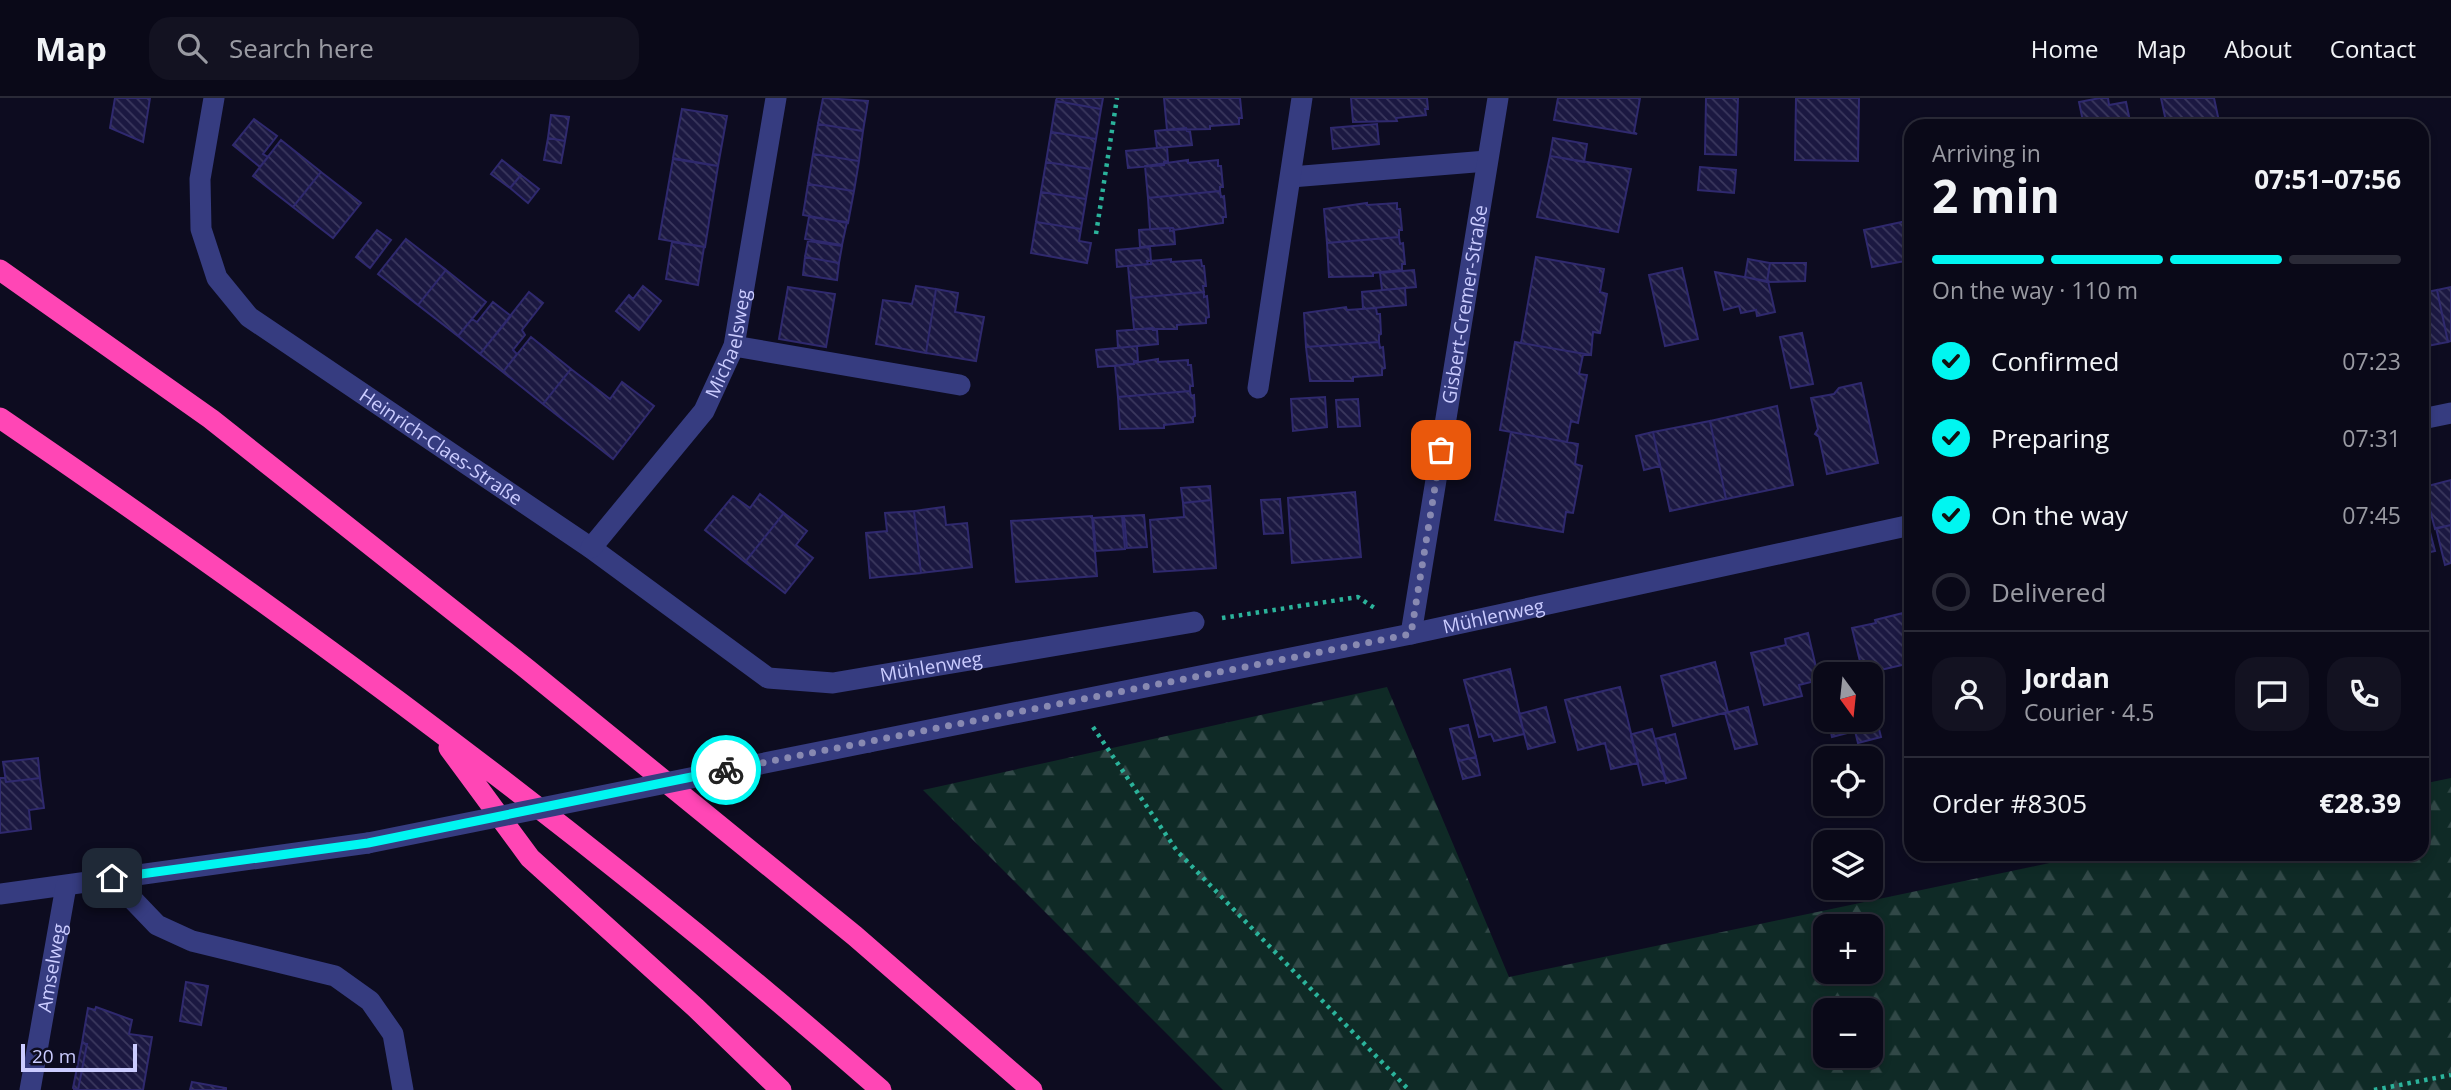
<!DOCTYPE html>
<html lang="en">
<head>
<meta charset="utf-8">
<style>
	:root { --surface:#0a0918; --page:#131221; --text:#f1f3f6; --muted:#999aa2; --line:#2a2a37; --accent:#00f6f1 }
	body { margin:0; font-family:"Open Sans",sans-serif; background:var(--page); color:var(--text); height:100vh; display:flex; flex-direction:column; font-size:26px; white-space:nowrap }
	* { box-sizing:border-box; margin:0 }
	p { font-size:23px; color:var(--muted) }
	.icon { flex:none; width:38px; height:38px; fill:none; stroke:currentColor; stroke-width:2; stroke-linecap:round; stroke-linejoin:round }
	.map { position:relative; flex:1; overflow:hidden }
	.panel { position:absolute; left:1904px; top:21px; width:525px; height:742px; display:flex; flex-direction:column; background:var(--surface); border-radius:21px; box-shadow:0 4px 10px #0003,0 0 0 2px var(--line) }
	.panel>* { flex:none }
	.needle { width:46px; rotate:165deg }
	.tools { position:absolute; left:1813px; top:564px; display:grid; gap:14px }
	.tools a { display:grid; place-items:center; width:70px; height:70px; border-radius:14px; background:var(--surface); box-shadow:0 4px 10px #0003,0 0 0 2px var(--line); font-size:35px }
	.scale { position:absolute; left:21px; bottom:18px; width:116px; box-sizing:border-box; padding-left:7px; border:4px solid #cbccff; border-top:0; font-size:19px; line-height:24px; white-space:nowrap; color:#cbccff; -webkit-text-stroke:5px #0d0c20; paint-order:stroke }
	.pin { position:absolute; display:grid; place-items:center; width:60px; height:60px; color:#fff; margin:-30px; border-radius:14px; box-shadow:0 4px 10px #0006 }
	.courier { position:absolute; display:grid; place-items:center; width:70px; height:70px; margin:-35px; border:5px solid #00f6f1; border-radius:50%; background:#fff; color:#222; box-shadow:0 2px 9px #0007 }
	.summary em { font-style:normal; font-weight:700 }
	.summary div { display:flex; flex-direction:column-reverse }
	.summary { display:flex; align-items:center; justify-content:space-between; height:119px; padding:0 28px }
	h1 { font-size:46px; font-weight:700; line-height:52px }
	.bar { display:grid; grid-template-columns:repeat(4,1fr); gap:10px 7px; align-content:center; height:84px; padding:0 28px }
	.bar i { height:9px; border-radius:5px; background:var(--line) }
	.bar .current { background:var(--accent) }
	.bar p { grid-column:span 4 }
	.line { display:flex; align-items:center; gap:18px; padding:0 28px; border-top:2px solid var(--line) }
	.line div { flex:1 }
	.round { display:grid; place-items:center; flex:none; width:74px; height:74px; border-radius:21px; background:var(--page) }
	ol { padding:0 28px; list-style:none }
	li { display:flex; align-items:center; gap:21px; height:77px }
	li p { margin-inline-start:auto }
	li .icon { padding:7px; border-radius:50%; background:var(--accent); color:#111; stroke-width:4 }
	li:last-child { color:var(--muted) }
	li i { width:38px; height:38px; border:4px solid var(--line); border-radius:50% }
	header { display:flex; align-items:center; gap:42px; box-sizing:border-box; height:98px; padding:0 35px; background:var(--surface); border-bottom:2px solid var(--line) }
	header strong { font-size:33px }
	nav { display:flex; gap:38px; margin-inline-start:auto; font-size:24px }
	.search { width:490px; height:63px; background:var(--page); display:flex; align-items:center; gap:18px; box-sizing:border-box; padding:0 24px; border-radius:21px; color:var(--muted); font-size:26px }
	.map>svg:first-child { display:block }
	.forest { fill:url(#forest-firs); fill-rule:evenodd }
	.building { fill:url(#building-back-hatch); stroke:#2f296e; stroke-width:2 }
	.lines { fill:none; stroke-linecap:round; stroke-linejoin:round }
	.path { stroke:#2bb39b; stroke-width:4.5; stroke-dasharray:3.5 5; stroke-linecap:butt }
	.minor { stroke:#363c80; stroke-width:21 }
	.highway { stroke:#ff46b5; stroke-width:21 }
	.minor-bridge { stroke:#363c80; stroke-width:21 }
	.done { stroke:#8889b1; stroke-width:7; stroke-dasharray:0 12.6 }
	.route { stroke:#00f6f1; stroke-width:9 }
	.labels { text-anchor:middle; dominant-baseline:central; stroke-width:6; stroke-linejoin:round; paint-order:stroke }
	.street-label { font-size:19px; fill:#cbccff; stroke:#0d0c20 }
</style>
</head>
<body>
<header>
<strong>Map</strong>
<div class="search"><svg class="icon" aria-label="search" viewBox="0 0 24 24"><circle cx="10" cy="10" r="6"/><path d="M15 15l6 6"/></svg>Search here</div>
<nav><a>Home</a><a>Map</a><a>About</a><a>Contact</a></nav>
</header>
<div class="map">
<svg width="2451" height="992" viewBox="0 0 2451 992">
	<defs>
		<pattern id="forest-firs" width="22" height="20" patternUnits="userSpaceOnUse" patternTransform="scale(1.75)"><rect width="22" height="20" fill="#0f2a26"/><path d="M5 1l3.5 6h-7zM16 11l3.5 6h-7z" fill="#314847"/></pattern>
		<pattern id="building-back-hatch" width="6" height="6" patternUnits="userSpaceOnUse" patternTransform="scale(1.75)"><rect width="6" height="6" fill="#1b1841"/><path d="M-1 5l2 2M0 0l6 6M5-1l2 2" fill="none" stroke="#3b385e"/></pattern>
	</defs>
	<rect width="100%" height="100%" fill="#0d0c20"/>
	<!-- forest -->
	<path class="forest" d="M1387,589L1509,879L2092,756H2422V686L2451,680V992H1223L923,692ZM1825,828H1871V873H1825ZM1825,912H1871V957H1825Z"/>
	<!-- building -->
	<path class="building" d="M115,0H150L143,44L110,30Z
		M823,0L868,3L863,33L818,26Z
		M1057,0H1103L1101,11L1056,3Z
		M1164,0H1240L1242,20H1239V26L1210,28V31L1167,32Z
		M1351,0H1427L1428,11H1425L1426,17L1396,20L1397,23L1353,24Z
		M1558,0H1640L1634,34L1637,36L1554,22Z
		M1706,0H1738L1736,57L1705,56Z
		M1796,0H1859L1858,63L1795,62Z
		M2100,0H2108L2109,7L2126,4L2131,28H2084L2079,4Z
		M2161,0H2214L2220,28H2167Z
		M1056,3L1101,11L1096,41L1051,34Z
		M682,11L727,18L718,68L673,60Z
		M551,17L569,19L565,43L548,40Z
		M254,21L277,38L263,56L268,59L260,69L233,47Z
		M818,26L863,33L859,63L813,56Z
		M1377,26L1379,46L1333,51L1331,30Z
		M1186,30L1187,33H1190L1192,47L1157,50L1155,33Z
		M1051,34L1096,41L1091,71L1046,64Z
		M548,40L565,43L561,65L544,62Z
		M1553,40L1587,46L1584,64L1550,58Z
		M281,42L321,74L293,109L253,78Z
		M1167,49L1168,63L1164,64V67L1128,70L1126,53Z
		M813,56L859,63L854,93L808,86Z
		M1550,58L1631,71L1618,134L1537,119Z
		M673,61L718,68L705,149L659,141Z
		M502,62L521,77L510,90L491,76Z
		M1188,62V65L1218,62V68H1221L1223,89H1220V93L1148,100L1145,68Z
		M1046,64L1091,71L1086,101L1041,94Z
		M1700,69L1736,72L1734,95L1698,92Z
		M321,74L361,105L333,140L293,109Z
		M521,77L539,91L528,105L510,90Z
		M808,86L854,93L848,125L803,117Z
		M1220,93L1221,99L1224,98L1226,119H1223V125L1174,132L1173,130H1170L1150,131L1148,100Z
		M1041,94L1086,101L1081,131L1036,124Z
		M1367,105V107L1397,105V111H1400L1402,132H1399V139L1327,145L1324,111Z
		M809,119L847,124L842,147L805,141Z
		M1911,122V162L1872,169L1864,132Z
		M1036,124L1081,131L1079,143L1091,145L1087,165L1031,155Z
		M1170,130V133L1174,132L1175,146L1140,149L1139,132Z
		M377,132L391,142L370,170L356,159Z
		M1399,139L1400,146L1403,145L1405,166H1402V172L1373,175V178L1329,179L1327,145Z
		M406,141L446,172L418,207L378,176Z
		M808,143L842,148L839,165L805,159Z
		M672,144L704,149L698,187L666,181Z
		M1150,149L1151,163H1147L1148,166L1117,169L1116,152Z
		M805,159L839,165L837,182L803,177Z
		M1536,159L1604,171L1600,194L1607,196L1600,235L1593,234L1591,257L1521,245Z
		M1171,161V164L1201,162L1202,168H1204L1206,188H1203L1204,194L1131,200L1128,168L1151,166V163Z
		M1748,161L1770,165L1767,184L1745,179Z
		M1770,165H1806L1805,183L1767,184Z
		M1682,170L1698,241L1665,248L1649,177Z
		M446,172L486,204L458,238L418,207Z
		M1414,172L1416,189L1382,192L1380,175Z
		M1715,174L1768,183L1775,214L1757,218L1756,212L1741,215L1739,208L1724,212Z
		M643,188L661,203L639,232L616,213L629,197L633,201Z
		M916,188L936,191L926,255L876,246L883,202L912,206Z
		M788,189L835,196L826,249L779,241Z
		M2451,189V243L2448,244L2437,192Z
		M1405,190L1406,207L1363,211L1362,194Z
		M936,191L958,195L955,214L984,219L976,263L926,255Z
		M2437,192L2448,244L2422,249V195Z
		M529,194L543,205L522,232L525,237L513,252L517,256L503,274L480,256Z
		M1204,194V199L1207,198L1209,219L1206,220V225L1177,227V231H1134L1131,200Z
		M493,204L511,218L480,256L458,238L472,221L477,224Z
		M1346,209L1347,212L1376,210L1377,216H1380L1381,236L1379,237V244L1306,249L1304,215Z
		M1153,230V232H1157L1158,246L1118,250L1117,233Z
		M1802,235L1813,286L1791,290L1780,239Z
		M531,239L571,271L543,306L503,274Z
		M1379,244L1380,250L1383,249L1385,270L1382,271V277L1353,279V283H1310L1306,249Z
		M1515,244L1591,257H1583L1579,276L1587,277L1578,325L1571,323L1567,344L1500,332Z
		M1137,248L1138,263H1134V266L1098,269L1096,252Z
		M1158,261V264L1188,262V267H1191L1193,288H1190V293L1118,299L1115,268Z
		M571,271L610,301L622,284L654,308L613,361L543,306Z
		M1861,285L1878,365L1827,376L1819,339L1815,336L1818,331L1811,300L1834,296L1839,290Z
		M1190,293L1191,298L1194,297L1195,318L1193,319V324L1164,327V330L1120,331L1118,299Z
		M1325,299L1327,329L1293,333L1291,301Z
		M1358,301L1360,328L1338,329L1336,302Z
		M1777,308L1793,387L1726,401L1710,323Z
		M1710,323L1726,401L1670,413L1653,334Z
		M1511,334L1578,346L1575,366L1582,368L1573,415L1566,414L1563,434L1495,422Z
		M1653,334L1660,368L1644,372L1636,338Z
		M2451,382V427L2435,431L2424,389Z
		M1210,388L1211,402L1183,405L1181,390Z
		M1355,394L1361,459L1292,465L1288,400Z
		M760,396L784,415L745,464L705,432L733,398L750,410Z
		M1280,401L1283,435L1264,436L1261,402Z
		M1211,402L1216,470L1154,474L1150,422L1184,419L1183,405Z
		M944,409L946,427L967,425L972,469L921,475L914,413Z
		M914,413L921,475L870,480L866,435L887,433L885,415Z
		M784,415L807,433L796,447L813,460L785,495L745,464Z
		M1144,417L1147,449L1127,450L1124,418Z
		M1092,418L1097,478L1016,484L1011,423Z
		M1122,418L1125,451L1096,453L1093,420Z
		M2422,419H2426L2435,453L2422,456Z
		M2451,427V465L2445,467L2436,430Z
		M1903,515L1911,546V565L1863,576L1852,530L1876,525L1875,522Z
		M1911,515V545L1904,516Z
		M1808,535L1819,582L1799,587L1802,598L1764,607L1751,555L1786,547L1785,541Z
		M1715,564L1728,614L1673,628L1661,578Z
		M1510,571L1524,636L1494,643L1491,636L1479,639L1464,582Z
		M1620,589L1638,665L1611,671L1605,645L1578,652L1565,602Z
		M1825,590V611L1821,593Z
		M1871,599L1878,627L1855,633L1852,621H1871Z
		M1546,609L1555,644L1528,651L1519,616Z
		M1748,609L1757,646L1735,651L1725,615Z
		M1828,621H1852L1855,633L1832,639Z
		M1468,627L1476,659L1458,663L1450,631Z
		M1878,627L1881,639L1858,645L1855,633Z
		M1652,631L1666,682L1643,687L1631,638L1632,636Z
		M1675,636L1686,680L1666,685L1655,641Z
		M1476,659L1480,677L1463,681L1458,663Z
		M38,660L40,680L6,684L3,664Z
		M0,680H5L6,684L40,680L44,710L29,712L31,731L0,735Z
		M186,884L208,888L201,927L180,923Z
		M96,909L132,922L129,936L152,939L143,992H73H78L87,946L82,945L88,910L95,912Z
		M82,945L87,946L78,992L73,990Z
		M192,984L226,990V992H190Z"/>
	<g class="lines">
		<!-- path -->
		<path class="path" d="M1096,136L1117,0
			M1222,520L1358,499L1376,511
			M1093,629L1177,753L1409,992
			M2374,992L2451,977"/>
		<!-- minor -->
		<g class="minor">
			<path id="s1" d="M214,0L200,81L201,131L217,180L249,219L591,450L768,580L833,585L1194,524"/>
			<path d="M1291,79L1487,63"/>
			<path d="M734,248L960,287"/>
			<path d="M1258,290L1302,0"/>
			<path d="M2422,321L2451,315"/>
			<path id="s2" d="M591,450L704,313L734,248L776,0"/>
			<path id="s3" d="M1411,536L1498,0"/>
			<path id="s4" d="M869,644L1411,536L1911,427"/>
			<path d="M112,780L157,827L192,843L335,878L370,903L393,936L403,992"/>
			<path d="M0,796L368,745"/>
			<path id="s5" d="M30,992L66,788"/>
		</g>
		<!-- highway -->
		<path class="highway" d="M0,172L211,321L527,571L855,838L1032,992
			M0,320C305,528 603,748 881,992
			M449,650L530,760L696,910L781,992"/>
		<!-- minor-bridge -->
		<path class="minor-bridge" d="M368,745L869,644"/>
	</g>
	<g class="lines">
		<!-- done -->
		<path class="done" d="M726,672L1411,536L1441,352"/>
		<!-- route -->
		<path class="route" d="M112,780L368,745L726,672"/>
	</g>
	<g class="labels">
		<!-- street labels -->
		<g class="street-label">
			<text stroke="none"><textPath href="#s3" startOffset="334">Gisbert-Cremer-Straße</textPath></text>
			<text stroke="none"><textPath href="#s2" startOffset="250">Michaelsweg</textPath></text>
			<text stroke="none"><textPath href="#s1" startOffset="466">Heinrich-Claes-Straße</textPath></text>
			<text stroke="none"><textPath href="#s4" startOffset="637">Mühlenweg</textPath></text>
			<text stroke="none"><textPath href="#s1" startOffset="1031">Mühlenweg</textPath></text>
			<text stroke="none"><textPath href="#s5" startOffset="124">Amselweg</textPath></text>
		</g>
	</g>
</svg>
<div class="tools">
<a><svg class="needle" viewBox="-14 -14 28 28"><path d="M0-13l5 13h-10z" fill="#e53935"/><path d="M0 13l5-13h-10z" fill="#999aa2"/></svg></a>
<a><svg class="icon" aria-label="locate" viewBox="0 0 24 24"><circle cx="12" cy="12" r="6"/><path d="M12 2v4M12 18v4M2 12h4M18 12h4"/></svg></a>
<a><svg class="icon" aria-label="layers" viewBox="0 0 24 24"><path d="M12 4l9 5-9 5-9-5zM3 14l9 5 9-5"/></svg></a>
<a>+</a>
<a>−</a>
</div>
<div class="scale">20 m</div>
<div class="pin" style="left:1441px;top:352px;background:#ea580c"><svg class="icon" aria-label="bag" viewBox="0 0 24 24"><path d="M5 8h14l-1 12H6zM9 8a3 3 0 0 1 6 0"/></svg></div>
<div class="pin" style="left:112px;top:780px;background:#1f2937"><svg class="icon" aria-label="home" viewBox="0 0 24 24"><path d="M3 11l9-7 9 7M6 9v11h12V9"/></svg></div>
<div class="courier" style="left:726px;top:672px"><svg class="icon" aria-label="bike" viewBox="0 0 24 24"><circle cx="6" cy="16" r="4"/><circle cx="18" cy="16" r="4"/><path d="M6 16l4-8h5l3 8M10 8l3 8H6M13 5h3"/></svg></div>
<section class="panel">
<div class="summary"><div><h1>2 min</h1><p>Arriving in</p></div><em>07:51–07:56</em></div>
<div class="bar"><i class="current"></i><i class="current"></i><i class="current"></i><i></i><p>On the way · 110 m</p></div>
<ol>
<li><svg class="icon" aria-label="check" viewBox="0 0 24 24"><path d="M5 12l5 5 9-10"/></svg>Confirmed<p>07:23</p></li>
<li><svg class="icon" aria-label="check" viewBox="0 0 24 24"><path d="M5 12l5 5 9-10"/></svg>Preparing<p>07:31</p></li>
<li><svg class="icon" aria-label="check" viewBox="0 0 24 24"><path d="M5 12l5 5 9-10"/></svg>On the way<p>07:45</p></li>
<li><i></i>Delivered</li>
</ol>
<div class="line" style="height:126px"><a class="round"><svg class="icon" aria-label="person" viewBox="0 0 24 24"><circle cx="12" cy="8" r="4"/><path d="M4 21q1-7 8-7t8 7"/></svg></a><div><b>Jordan</b><p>Courier · 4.5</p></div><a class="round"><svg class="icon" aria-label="chat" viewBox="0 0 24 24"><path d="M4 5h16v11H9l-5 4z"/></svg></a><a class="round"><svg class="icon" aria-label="phone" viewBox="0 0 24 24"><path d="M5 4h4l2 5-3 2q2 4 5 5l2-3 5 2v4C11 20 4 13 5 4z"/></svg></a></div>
<div class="line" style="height:91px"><div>Order #8305</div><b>€28.39</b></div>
</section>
</div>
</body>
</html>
